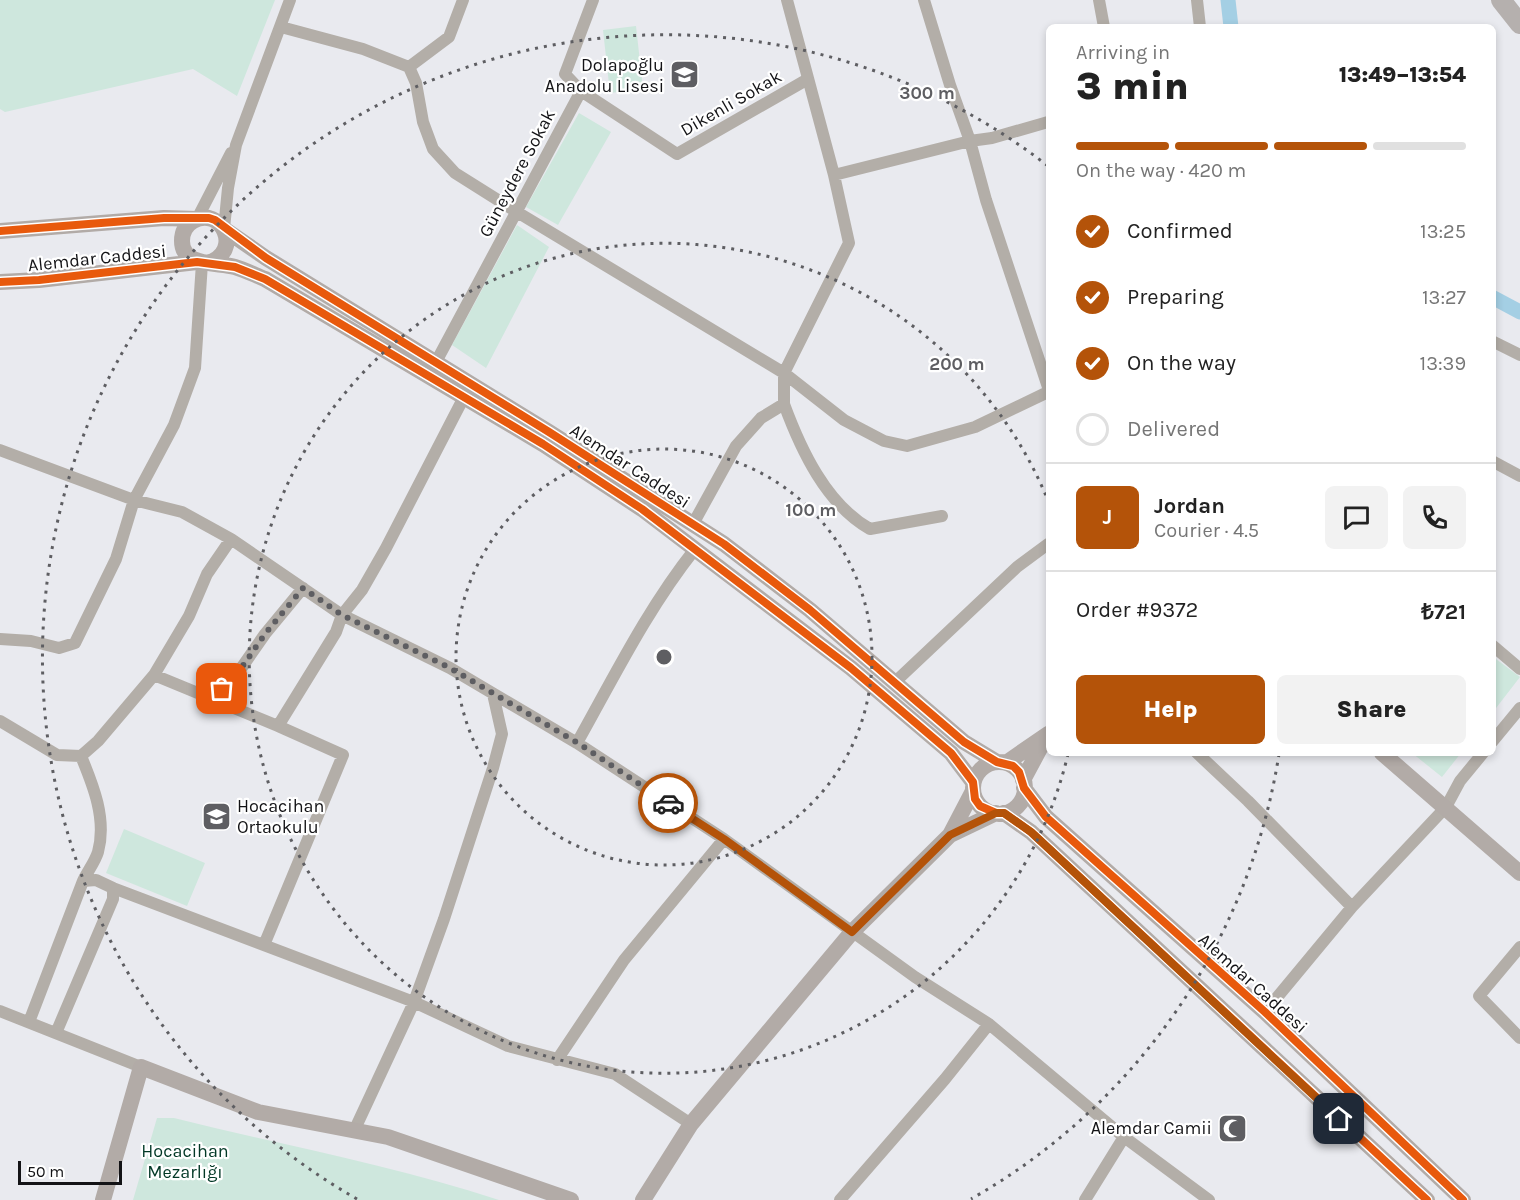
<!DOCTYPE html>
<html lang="en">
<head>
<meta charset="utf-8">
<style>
	:root { --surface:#fff; --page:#f2f2f2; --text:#222; --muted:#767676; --line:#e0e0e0; --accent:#b45309 }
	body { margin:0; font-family:Karla,sans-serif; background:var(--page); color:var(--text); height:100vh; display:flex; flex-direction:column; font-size:22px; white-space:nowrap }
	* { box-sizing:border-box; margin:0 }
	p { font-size:20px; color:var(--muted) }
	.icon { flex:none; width:33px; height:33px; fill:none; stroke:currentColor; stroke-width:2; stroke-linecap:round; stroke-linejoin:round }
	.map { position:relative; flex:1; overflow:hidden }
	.sheet { position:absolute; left:1046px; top:24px; width:450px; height:732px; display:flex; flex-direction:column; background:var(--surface); border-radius:9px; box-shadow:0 3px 9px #0003 }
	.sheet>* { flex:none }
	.scale { position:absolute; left:18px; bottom:15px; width:104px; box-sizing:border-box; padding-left:6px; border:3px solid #131316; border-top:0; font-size:16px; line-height:21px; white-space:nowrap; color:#131316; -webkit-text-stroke:4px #fff; paint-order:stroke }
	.pin { position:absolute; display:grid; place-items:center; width:51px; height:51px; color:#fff; margin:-26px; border-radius:12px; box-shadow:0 3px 9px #0006 }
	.courier { position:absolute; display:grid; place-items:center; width:60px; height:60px; margin:-30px; border:4px solid #b45309; border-radius:50%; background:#fff; color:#222; box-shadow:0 2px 8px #0007 }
	.head em { font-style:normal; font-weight:800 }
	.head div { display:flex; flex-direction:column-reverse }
	.head { display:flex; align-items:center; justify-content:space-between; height:102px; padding:0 30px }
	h1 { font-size:39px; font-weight:800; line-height:45px }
	.bar { display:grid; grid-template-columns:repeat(4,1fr); gap:9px 6px; align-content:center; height:72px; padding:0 30px }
	.bar i { height:8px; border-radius:4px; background:var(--line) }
	.bar .current { background:var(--accent) }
	.bar p { grid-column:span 4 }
	.line { display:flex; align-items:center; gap:15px; padding:0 30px; border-top:2px solid var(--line) }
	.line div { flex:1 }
	.round { display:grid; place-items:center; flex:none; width:63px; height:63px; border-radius:9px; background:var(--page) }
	ol { padding:0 30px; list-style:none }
	li { display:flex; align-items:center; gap:18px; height:66px }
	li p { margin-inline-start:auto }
	li .icon { padding:6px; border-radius:50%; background:var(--accent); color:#fff; stroke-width:4 }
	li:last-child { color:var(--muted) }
	li i { width:33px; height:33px; border:3px solid var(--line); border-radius:50% }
	.primary-button { display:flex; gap:12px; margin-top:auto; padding:12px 30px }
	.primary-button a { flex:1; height:69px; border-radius:9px; background:var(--accent); color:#fff; font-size:24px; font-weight:800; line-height:69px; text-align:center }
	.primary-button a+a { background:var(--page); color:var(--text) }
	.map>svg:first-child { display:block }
	.green { fill:#cee7dd }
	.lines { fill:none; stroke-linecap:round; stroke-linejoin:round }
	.canal { stroke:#a4cfe4; stroke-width:15 }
	.street { stroke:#b3aea8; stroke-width:12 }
	.secondary { stroke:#b2aba7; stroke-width:16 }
	.primary { stroke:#b5b0ae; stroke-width:20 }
	.cycleway-casing { stroke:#fff; stroke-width:11 }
	.cycleway { stroke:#e8590c; stroke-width:8 }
	.done { stroke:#5e5e62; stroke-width:6; stroke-dasharray:0 10.8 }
	.route { stroke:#b45309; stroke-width:8 }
	.ring { fill:none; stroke:#5e5e62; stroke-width:3; stroke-dasharray:3 6 }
	.labels { text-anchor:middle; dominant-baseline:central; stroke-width:4.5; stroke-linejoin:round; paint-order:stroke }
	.poi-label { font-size:18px; fill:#131316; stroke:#fff; text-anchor:end }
	.street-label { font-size:18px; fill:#131316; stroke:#fff }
	.park-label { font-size:18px; fill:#023826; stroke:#fff }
	.centre { fill:#5e5e62; stroke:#fff; stroke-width:3 }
	.ring-label { font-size:18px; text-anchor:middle; font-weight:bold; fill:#5e5e62; stroke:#fff; stroke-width:4.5; stroke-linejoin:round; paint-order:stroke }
</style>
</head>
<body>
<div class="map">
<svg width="1520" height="1200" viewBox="0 0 1520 1200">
	<rect width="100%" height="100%" fill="#e9eaef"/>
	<!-- green -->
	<path class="green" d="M0,0H275L237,96L193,69L5,112L0,109Z
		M636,26L643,89L610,93L603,30Z
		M579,113L611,132L558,225L526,207Z
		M517,225L549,247L486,368L452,345Z
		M1492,656L1520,677L1493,712H1492Z
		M1412,753H1461L1442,777Z
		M124,829L205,863L187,906L106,873Z
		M157,1118H174C282,1145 393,1165 499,1200H133Z"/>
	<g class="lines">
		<!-- canal -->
		<path class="canal" d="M1228,0L1231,27
			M1492,297L1520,312"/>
		<!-- street -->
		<path class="street" d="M787,0L834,175L849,243L784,373L844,420L884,441L907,446L975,427L1048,392
			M924,0L950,85L970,141L986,200L1048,387
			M1099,0L1104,27
			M1197,0L1200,27
			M281,27L363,49L409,67L416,83L423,122L433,149L455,173L517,212L784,373V404L761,418L736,446L693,524
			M409,67L449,37L463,0
			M581,91L677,154L808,79
			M834,175L970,141L992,138L1048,122
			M197,219L231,153
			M224,229L228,188L236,145L290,0
			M1492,341L1520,355
			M436,362L581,91L565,74L593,0
			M784,404C801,450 826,504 870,529L942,516
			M0,450L134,500L182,512L231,539L342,615L450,668L577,743L724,839L915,977L989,1024L1124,1137L1209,1200
			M1492,461L1520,476
			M0,639L31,641L59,648L75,643L116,559L134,500L174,425L195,368L202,263
			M1492,645L1520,669
			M154,675L189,616L207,574L231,539
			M895,682L1017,567L1048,544
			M211,699L233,680L265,634L303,588
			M0,721L57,755L81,756L98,741L154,675L278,726L336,632L342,615L362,590L386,548L464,397
			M1492,742L1520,708
			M577,743C614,677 648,608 695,549
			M1197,753L1248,801L1352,907
			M81,756C93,785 107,819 98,852C95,862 87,872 83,881
			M113,888L414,1002L508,1046L615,1074L691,1124
			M264,945L343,755L278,726
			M1520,947L1479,996L1520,1038
			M0,1011L141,1067
			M1265,1012L1352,907L1446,807L1460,781L1483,753
			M29,1022L83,881L96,880L113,888V899L56,1033
			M557,1060L624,960L724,839
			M354,1131L414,1002L444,919L493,768L502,734L493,694
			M840,1200L945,1079L989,1024
			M1085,1200L1124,1137"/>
		<!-- secondary -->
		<path class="secondary" d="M224,229L266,258L549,432L724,544L810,610L964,742L997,762
			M0,231L164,218L197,219
			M208,263C244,251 221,205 193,221C186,225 182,232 182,241C182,267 217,262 235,267C245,270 255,275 265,279L543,444L642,509L851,668L951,753L973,782
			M0,282L39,280L197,262
			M1382,753L1520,873
			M973 788a26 26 0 1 1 52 0a26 26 0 1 1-52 0Z
			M1006,763L1048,734
			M1023,780L1045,739
			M1024,788L1046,817L1265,1012L1463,1200
			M1004,813L1031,832L1427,1200
			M950,835L996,813
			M103,1200L141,1067L258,1112L388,1137L571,1200
			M643,1200L691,1124L852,932L950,835L973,791"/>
		<!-- primary -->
		<path class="primary" d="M1501,0L1520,24"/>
		<defs>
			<path id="cycleway" d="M0,231L164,218H209L215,220L266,258L549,432L724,544L810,610L964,742L997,762L1013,766L1019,772L1024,788L1046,817L1265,1012L1463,1200
				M0,282L39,280L197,262L235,267L265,279L543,444L642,509L851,668L951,753L973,782L975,799L980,806L996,813H1004L1031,832L1427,1200"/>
		</defs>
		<!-- cycleway casing -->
		<use href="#cycleway" class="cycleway-casing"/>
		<!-- cycleway -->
		<use href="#cycleway" class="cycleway"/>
	</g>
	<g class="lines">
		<!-- done -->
		<path class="done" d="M222,689L233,680L265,634L303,588L342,615L450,668L578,743L668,803"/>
		<!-- route -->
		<path class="route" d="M668,803L724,839L852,932L950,835L996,813H1004L1031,832L1339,1119"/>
	</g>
	<!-- distance rings -->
	<g class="ring">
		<circle cx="664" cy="657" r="208"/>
		<path d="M1068 754A415 415 0 1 1 1047 498"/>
		<path d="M1279 754A623 623 0 0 1 971 1199M357 1199A623 623 0 1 1 1048 166"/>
	</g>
	<!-- icons -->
	<defs>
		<symbol id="school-square" viewBox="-11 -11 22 22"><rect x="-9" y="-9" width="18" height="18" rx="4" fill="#5e5e62" stroke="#fff"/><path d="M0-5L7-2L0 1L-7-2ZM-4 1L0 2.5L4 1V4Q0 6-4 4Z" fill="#fff"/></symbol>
		<symbol id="mosque-square" viewBox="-11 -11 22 22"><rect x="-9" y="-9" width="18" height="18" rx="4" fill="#5e5e62" stroke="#fff"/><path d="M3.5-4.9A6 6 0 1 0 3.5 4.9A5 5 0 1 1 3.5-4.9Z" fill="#fff"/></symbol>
	</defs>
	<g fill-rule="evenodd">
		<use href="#school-square" x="668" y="58" width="33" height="33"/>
		<use href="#school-square" x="200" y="800" width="33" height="33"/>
		<use href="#mosque-square" x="1216" y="1112" width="33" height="33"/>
	</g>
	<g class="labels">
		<!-- poi labels -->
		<g class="poi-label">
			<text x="664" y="65">Dolapoğlu<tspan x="664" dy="21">Anadolu Lisesi</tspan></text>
			<text x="237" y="806" text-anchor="start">Hocacihan<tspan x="237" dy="21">Ortaokulu</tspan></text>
			<text x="1212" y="1128">Alemdar Camii</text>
		</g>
		<!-- street labels -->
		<g class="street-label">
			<text transform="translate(731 103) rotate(-30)">Dikenli Sokak</text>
			<text transform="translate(517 173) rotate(-62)">Güneydere Sokak</text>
			<text transform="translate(97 258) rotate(-6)">Alemdar Caddesi</text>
			<text transform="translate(630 466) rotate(33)">Alemdar Caddesi</text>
			<text transform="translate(1253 983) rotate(42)">Alemdar Caddesi</text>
		</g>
		<!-- park labels -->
		<g class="park-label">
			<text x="185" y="1151">Hocacihan<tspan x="185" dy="21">Mezarlığı</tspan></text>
		</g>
	</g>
	<circle cx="664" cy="657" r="9" class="centre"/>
	<g class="ring-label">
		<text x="927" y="99">300 m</text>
		<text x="957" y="370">200 m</text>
		<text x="811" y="516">100 m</text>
	</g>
</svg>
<div class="scale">50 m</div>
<div class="pin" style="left:222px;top:689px;background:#ea580c"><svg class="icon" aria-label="bag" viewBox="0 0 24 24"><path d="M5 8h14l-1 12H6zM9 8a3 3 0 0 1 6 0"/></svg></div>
<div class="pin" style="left:1339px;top:1119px;background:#1f2937"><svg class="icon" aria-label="home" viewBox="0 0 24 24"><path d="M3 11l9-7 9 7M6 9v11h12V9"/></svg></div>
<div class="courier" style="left:668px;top:803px"><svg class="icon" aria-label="car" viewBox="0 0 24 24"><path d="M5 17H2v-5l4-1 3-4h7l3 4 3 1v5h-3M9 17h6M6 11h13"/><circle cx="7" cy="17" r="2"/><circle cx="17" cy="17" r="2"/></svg></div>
<section class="sheet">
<div class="head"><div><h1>3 min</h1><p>Arriving in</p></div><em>13:49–13:54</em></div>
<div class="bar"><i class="current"></i><i class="current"></i><i class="current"></i><i></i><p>On the way · 420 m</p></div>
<ol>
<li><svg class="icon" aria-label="check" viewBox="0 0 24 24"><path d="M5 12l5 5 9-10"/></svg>Confirmed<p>13:25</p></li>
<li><svg class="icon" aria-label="check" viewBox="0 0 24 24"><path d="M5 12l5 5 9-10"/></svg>Preparing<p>13:27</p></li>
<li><svg class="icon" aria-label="check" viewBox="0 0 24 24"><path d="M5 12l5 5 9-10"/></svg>On the way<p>13:39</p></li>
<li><i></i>Delivered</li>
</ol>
<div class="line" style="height:108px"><b class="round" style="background:var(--accent);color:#fff">J</b><div><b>Jordan</b><p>Courier · 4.5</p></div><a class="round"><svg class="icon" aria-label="chat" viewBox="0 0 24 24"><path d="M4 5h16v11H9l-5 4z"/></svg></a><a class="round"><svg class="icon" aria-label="phone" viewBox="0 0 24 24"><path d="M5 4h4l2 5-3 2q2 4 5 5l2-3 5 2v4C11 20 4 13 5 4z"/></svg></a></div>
<div class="line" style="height:78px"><div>Order #9372</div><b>₺721</b></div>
<div class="primary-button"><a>Help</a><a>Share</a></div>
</section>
</div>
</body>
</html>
